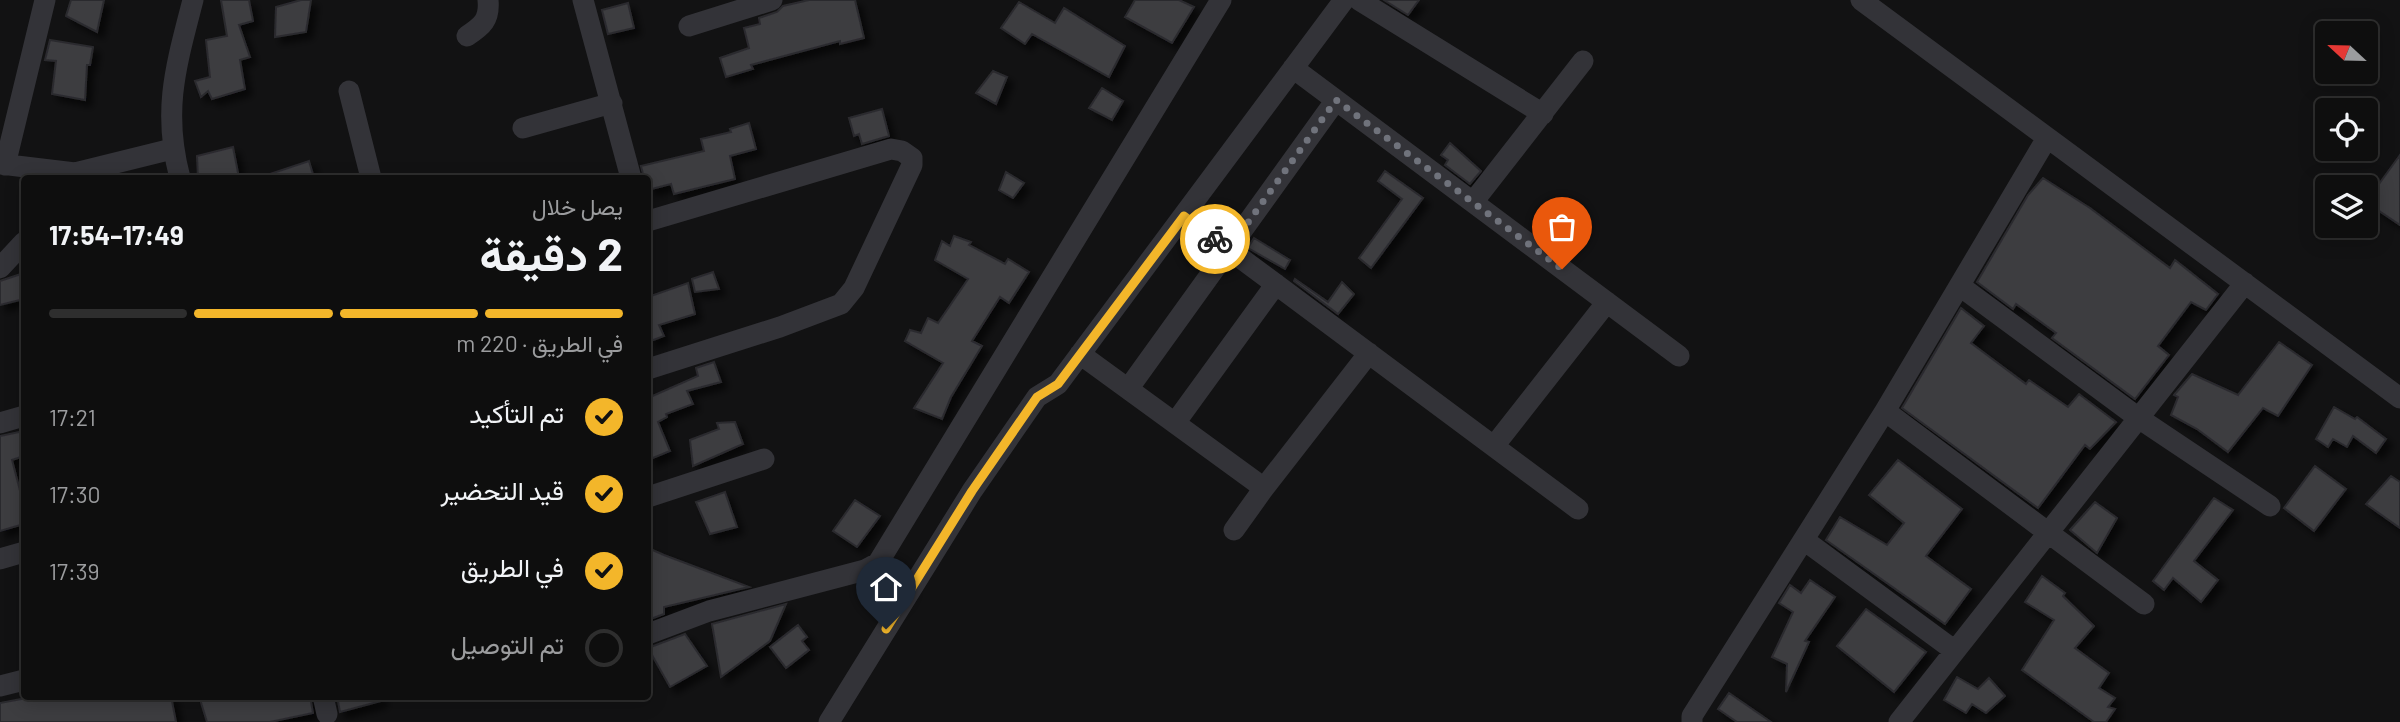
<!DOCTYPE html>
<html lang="ar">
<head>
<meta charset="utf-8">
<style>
	:root { --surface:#0e0e0e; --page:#1c1c1c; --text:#f1f3f6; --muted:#9b9c9e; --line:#2e2e2e; --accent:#f3b62a }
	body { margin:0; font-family:Barlow,Vazirmatn,sans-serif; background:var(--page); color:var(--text); direction:rtl; height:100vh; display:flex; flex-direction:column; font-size:26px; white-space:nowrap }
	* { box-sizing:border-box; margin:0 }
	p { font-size:23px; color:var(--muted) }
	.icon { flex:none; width:38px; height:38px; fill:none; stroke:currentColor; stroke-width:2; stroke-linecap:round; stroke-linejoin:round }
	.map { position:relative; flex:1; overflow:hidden; direction:ltr }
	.details { position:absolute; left:21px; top:175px; width:630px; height:525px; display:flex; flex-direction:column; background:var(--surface); border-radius:7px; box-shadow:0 4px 18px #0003,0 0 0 2px var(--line); direction:rtl }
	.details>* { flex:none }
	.needle { width:46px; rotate:292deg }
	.controls { position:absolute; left:2315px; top:21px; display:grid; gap:14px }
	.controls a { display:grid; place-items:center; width:63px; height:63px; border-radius:7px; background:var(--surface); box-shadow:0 4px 18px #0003,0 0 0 2px var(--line); font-size:35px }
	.pin { position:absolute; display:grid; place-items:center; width:60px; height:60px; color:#fff; margin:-72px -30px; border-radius:50% 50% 50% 0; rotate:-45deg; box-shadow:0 0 7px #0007 }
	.pin .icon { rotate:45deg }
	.courier { position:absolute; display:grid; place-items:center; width:70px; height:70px; margin:-35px; border:5px solid #f3b62a; border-radius:50%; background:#fff; color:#222; box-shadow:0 2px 9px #0007 }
	.summary em { font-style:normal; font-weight:700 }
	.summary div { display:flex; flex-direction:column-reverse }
	.summary { display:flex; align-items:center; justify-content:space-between; height:119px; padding:0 28px }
	h1 { font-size:46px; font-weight:700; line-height:52px }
	.bar { display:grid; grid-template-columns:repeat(4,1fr); gap:10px 7px; align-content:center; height:84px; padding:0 28px }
	.bar i { height:9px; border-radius:5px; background:var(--line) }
	.bar .selected { background:var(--accent) }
	.bar p { grid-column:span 4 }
	ol { padding:0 28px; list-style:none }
	li { display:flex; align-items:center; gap:21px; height:77px }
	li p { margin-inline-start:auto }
	li .icon { padding:7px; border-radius:50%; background:var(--accent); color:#111; stroke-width:4 }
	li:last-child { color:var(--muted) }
	li i { width:38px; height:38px; border:4px solid var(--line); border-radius:50% }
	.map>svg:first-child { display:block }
	.building { fill:#3c3c40; stroke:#2c2b2f; stroke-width:2; filter:url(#shadow) }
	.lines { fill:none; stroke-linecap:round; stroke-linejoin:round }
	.minor { stroke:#333338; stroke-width:21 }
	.done { stroke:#70737c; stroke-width:7; stroke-dasharray:0 12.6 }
	.route { stroke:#f3b62a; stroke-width:9 }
</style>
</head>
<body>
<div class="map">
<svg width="2400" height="722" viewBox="0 0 2400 722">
	<defs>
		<filter id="shadow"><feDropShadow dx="6" dy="6" stdDeviation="3.5" flood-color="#0009"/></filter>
	</defs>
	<rect width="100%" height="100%" fill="#121213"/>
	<!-- building -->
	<path class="building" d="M71,0H104L97,32L66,16Z
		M221,0H249L253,21L239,25L250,57L240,60L245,89L212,99L208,91L201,97L195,81L210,77L206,40L227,36Z
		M301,0H311L306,32L275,37L276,7Z
		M809,0H855L864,38L840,44V41L751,65L753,69L726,77L720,58L749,48L744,28L760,24L759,18L777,12L783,6Z
		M1135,0H1179L1194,7L1172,43L1125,17Z
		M1384,0H1419L1408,15Z
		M1019,2L1055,23L1064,8L1125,46L1109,77L1032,34L1025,44L1001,28Z
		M628,3L634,28L608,34L602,10Z
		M50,40L93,47L90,65H87L85,100L52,94L56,61L45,60Z
		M993,71L1007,77L996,104L976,93Z
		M1102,88L1123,101L1112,120L1089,108Z
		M882,109L889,136L862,144L859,134L854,136L849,118Z
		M749,123L756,149L730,156L735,179L674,194L671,184L648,190V178H644L641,166L704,151L701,139L731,132L730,129Z
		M1450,143L1481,171L1470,184L1445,165L1448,160L1441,155Z
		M233,147L239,178H198L197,156Z
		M2400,155V225L2366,202Z
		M309,161L314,178H264V176Z
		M1385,171L1423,198L1371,268L1359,258L1402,199L1378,181Z
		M1006,172L1024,183L1013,198L999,190Z
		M2043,178L2090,208L2170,268L2175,260L2218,294L2206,310L2191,302L2158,346L2169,355L2135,399L2052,338L2056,333L2016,304L2013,309L1977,282L2028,195Z
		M954,236L971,242L969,245L1005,264L1008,259L1029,272L1009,303L1000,297L972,341L982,346L951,397L942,419L914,408L943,363L905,341L910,330L921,333L928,318L938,323L968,279L935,260L942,241L950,246Z
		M1254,238L1290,260L1285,269L1248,248Z
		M713,272L719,289L695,292L692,279Z
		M24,273V299L0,305V281Z
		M1295,279L1328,302L1342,282L1354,294L1338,314L1294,281Z
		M688,283L695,314L659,325L664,336L648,342V297Z
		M1961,308L1984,326L1971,343L2026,384L2029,380L2068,407L2079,394L2116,422L2090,449L2085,445L2038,508L1902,408Z
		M2279,342L2312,365L2278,416L2263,408L2228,452L2197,429L2171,415L2178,397L2174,395L2192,374L2238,395Z
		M714,362L721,382L687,391L693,404L666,414L667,417L658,422L670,451L648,460V398L698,376L696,368Z
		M2334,407L2355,419L2357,417L2386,439L2376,453L2353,436L2347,447L2333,439L2328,447L2316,439Z
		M735,422L743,444L693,466L690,440L719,429L717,423Z
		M24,431V456L12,460L24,506V524L0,531V436Z
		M1898,460L1962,509L1926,556L1971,589L1945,624L1826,540L1840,517L1887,545L1904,523L1869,495Z
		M2315,466L2346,489L2314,531L2284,508Z
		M2391,476L2400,482V528L2366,504Z
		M725,492L737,527L710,534L696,502Z
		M2214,498L2233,510L2194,561L2218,580L2201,602L2173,578L2164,590L2153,581Z
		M855,500L880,516L857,547L833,531Z
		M2095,502L2117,518L2097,553L2070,530Z
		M648,548L664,555L749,587L664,607V614L648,620Z
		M2042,576L2065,593L2063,596L2094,626L2075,648L2109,673L2099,688L2115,698L2108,707L2115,709L2106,722H2094L2022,670L2054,620L2025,602Z
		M1810,580L1835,597L1805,641L1809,642L1786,692L1787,664L1772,657L1793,612L1779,603L1790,585L1801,593Z
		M786,604L770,641L721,677L712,624Z
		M1866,609L1926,652L1894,692L1837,646Z
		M798,625L807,637L802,641L809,650L786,668L770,647Z
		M685,634L707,666L670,687L648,648Z
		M1957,677L1978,689L1989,678L2005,696L1986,713L1972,704L1966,713L1944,700Z
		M1729,693L1771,722H1737L1718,709Z
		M37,696H171L176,722H0V703Z
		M199,696H310L313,713L270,722H207Z
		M337,696H381V701L340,712Z"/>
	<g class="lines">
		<!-- minor -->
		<path class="minor" d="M583,0L631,178
			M1359,0L1543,114
			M1861,0L2400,398
			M689,26L772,0
			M467,36C482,26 490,20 488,0
			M1293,68L1679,356
			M349,91L371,178
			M523,128L612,103
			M0,164L75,173L172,149
			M5,165L45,0
			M180,178C162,110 176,66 193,0
			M1473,202L1583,61
			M1184,216L1578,509
			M648,221L891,149L902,151L912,158V165L854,288L841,304L780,327L648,369
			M0,268L24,242
			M1960,286L2140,419L2270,506
			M1080,354L1264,488L1234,530
			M1128,389L1336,100
			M1885,411L2144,604
			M0,423L24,416
			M1175,423L1276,284
			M1494,446L1607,302
			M1264,488L1369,353
			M648,497L764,459
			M1804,540L1955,651
			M0,559L24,552
			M648,634L709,611L865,570L878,563L1221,0
			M0,686L24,680
			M323,696L327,714
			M829,722L972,491L1037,397L1058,384L1344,0
			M1692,722V716L1885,411L2047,138
			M1899,722L2245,283"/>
	</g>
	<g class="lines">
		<!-- done -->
		<path class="done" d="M1215,239L1229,249L1336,100L1562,269"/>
		<!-- route -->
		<path class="route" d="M886,629L972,491L1037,397L1058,384L1184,216L1215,239"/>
	</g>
</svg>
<div class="controls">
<a><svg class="needle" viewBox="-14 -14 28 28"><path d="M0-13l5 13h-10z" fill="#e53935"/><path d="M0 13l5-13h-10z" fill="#9b9c9e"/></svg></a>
<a><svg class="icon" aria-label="locate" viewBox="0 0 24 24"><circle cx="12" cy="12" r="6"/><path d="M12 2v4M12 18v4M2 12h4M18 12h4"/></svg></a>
<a><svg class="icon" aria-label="layers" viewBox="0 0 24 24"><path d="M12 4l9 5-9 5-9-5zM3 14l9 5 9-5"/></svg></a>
</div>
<div class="pin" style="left:1562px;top:269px;background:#ea580c"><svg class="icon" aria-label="bag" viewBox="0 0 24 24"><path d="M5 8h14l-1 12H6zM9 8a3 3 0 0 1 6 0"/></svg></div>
<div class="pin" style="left:886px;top:629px;background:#1f2937"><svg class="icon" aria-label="home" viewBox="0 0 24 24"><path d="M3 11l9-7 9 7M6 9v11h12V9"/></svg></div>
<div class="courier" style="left:1215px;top:239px"><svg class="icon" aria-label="bike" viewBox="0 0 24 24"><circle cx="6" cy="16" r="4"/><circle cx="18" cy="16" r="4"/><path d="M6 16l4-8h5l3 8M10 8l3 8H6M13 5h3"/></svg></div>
<section class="details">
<div class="summary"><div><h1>2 دقيقة</h1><p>يصل خلال</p></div><em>17:49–17:54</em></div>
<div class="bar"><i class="selected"></i><i class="selected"></i><i class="selected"></i><i></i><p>في الطريق · 220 m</p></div>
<ol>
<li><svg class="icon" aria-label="check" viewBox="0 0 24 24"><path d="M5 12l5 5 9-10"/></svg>تم التأكيد<p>17:21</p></li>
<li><svg class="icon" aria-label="check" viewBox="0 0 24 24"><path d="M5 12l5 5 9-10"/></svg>قيد التحضير<p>17:30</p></li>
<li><svg class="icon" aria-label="check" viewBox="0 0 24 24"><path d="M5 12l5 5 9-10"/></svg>في الطريق<p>17:39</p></li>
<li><i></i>تم التوصيل</li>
</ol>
</section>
</div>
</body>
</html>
